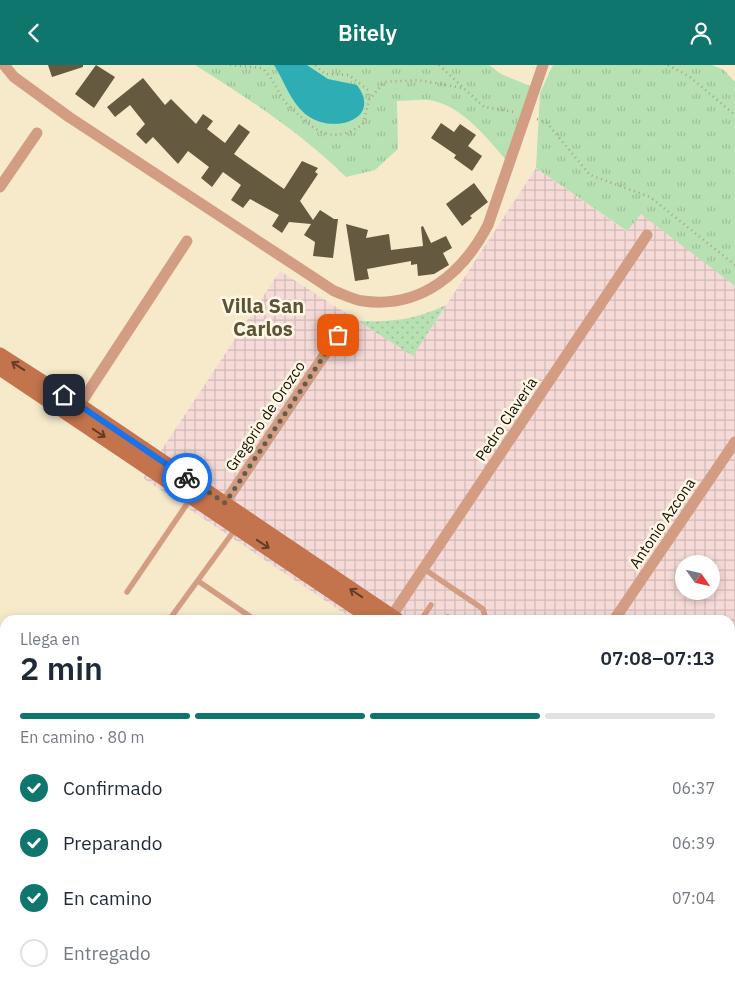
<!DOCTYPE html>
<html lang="es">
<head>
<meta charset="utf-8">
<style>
	:root { --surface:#fff; --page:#f6f6f7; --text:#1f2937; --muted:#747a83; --line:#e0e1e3; --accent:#0f766e }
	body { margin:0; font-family:"IBM Plex Sans",sans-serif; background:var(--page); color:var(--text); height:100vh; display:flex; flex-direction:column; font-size:19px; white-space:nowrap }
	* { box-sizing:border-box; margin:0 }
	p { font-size:16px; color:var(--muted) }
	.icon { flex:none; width:28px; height:28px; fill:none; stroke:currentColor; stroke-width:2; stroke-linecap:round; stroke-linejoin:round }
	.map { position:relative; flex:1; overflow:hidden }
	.sheet { position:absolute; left:0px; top:550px; width:735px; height:376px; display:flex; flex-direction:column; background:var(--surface); border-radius:15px 15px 0 0; box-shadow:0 2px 8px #0003 }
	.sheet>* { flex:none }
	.needle { width:32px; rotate:124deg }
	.tools { position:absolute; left:675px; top:490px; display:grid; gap:10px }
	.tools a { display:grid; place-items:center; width:45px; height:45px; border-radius:50%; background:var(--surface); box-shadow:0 2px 8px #0003; font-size:25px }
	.pin { position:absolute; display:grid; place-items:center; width:42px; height:42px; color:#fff; margin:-21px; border-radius:10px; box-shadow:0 2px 8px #0006 }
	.courier { position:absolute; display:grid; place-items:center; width:50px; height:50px; margin:-25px; border:4px solid #1a73e8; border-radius:50%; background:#fff; color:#222; box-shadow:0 1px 6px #0007 }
	.overview em { font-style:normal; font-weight:600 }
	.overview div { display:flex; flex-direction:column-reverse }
	.overview { display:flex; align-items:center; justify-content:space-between; height:85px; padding:0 20px }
	h1 { font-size:32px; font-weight:600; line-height:38px }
	.bar { display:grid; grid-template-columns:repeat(4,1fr); gap:8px 5px; align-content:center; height:60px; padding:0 20px }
	.bar i { height:6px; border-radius:4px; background:var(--line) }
	.bar .selected { background:var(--accent) }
	.bar p { grid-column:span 4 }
	ol { padding:0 20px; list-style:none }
	li { display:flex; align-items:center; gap:15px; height:55px }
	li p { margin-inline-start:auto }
	li .icon { padding:5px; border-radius:50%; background:var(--accent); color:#fff; stroke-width:4 }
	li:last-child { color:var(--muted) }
	li i { width:28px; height:28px; border:2px solid var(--line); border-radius:50% }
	header { display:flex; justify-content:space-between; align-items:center; height:65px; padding:0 20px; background:var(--accent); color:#fff; font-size:22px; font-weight:600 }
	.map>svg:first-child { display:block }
	.industrial { fill:url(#industrial-grid); fill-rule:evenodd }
	.grass { fill:url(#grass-tufts) }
	.park { fill:url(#park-dots) }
	.water { fill:#2eaeb4 }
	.building { fill:#655a3f }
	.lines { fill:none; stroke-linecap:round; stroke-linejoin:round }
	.path { stroke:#aaa088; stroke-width:2.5; stroke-dasharray:1 4; stroke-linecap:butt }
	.lane { stroke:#d39d83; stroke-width:5.5 }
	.street { stroke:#d39d83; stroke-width:11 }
	.secondary { stroke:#c3744d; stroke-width:15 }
	.oneway { stroke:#633c26 }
	.done { stroke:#635c4b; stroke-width:5; stroke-dasharray:0 9 }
	.route { stroke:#1a73e8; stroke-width:6 }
	.labels { text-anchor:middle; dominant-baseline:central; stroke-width:5; stroke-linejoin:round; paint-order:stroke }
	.street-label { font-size:15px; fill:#140f06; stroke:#fff8e5 }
	.district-label { font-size:20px; font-weight:bold; fill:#5c5238; stroke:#fff8e5 }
</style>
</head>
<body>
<header><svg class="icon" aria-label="back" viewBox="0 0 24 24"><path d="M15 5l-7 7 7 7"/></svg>Bitely<svg class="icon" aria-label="person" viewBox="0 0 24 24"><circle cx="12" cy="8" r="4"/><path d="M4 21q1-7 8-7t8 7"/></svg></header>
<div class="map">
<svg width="735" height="926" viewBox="0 0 735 926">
	<defs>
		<pattern id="industrial-grid" width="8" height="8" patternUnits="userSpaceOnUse" patternTransform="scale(1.25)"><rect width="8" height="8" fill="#f5dad7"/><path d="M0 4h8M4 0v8" fill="none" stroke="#d1bab7"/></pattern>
		<pattern id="grass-tufts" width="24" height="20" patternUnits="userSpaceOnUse" patternTransform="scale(1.25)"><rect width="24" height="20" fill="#b7e1b2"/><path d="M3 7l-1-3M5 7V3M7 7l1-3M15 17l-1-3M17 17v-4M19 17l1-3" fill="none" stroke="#9cc098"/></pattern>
		<pattern id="park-dots" width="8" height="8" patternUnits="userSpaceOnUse" patternTransform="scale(1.25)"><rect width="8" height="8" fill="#b7e1b2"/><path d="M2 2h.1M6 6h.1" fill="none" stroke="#9cc098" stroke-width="1.8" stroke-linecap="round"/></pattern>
	</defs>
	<rect width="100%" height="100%" fill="#f6eacb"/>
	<!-- industrial -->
	<path class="industrial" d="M536,103L626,166L641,149L735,212V926H381L384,921H730V555H354L143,413L280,206L413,291ZM684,499H711V526H684Z"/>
	<!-- grass -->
	<path class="grass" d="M195,0H489L501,9L535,23L509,98C488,75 462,39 428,35C418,34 407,36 397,36L398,84L375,105L346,112C299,66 250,35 195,0Z
		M553,0H712L724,5L735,17V221L641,149L627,166L536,103L540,28Z"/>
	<!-- park -->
	<path class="park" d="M446,240L413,291L358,256C393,257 414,255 446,240Z"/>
	<!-- water -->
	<path class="water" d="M274,0H307L328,14L357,20C383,55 333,69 308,51C291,39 285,17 274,0Z"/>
	<!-- building -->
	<path class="building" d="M48,0H83V2L52,12Z
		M96,0L115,12L94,43L75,29Z
		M143,13L165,40L171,34L196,59L203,49L213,56L207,64L225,78L239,59L250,67L234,89L284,124L302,96L318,103L315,107L318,109L300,136L313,155L320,145L334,154H338L333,193L313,191L315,177L304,170L311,159L289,157L282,168L272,161L279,150L250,134L243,143L231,135L241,120L223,107L212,122L201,113L209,102L188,86L178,99L153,72L146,79L136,69L145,59L130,40L115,52L107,42Z
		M441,58L454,67L460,59L476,70L468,81L482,91L472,106L454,93L456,90L431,73Z
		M474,118L488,137L470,151L472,153L462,161L446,139Z
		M346,159L368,165L366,173L389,169L391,185L423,181L421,162L423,161L431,178L446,171L452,183L443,188L449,200L434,209L418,211L417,199L411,200V196L367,204L369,214L355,216Z"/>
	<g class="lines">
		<!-- path -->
		<path class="path" d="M230,0L262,3C274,15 275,21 283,34C287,40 294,46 300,51C320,71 338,77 363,59L369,35L368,25L349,10L325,9L315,0
			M439,0L484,42L515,47
			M668,0L690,12L735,50
			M369,35L384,17L418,15L462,23
			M537,54L547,58L590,110L650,132L735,200"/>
		<!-- lane -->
		<path class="lane" d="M424,504L483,544L486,555
			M198,516L255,555
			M127,527L191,433
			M169,555L236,463
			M421,555L431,540
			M446,555L448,552
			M730,569L735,573
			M0,640L5,643
			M730,678L735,670
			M295,926L298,921
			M413,926L417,921"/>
		<!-- street -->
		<path class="street" d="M4,0L14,12L69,52L334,226C343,229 353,235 363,236C421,244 463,208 488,160L543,0
			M0,122L37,68
			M75,347L187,176
			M220,445L338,270
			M389,555L647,170
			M614,555L735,377"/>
		<!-- secondary -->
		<path class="secondary" d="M0,290L80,341L397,555
			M0,303L374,555
			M730,779L735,783
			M730,792L735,796"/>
	</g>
	<!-- one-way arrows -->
	<defs><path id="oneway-shaft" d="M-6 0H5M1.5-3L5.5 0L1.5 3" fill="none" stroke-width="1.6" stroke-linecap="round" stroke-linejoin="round" transform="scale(1.25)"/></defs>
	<g class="oneway">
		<use href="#oneway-shaft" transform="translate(18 301) rotate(-147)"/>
		<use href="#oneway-shaft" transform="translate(99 368) rotate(34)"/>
		<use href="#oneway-shaft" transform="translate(263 479) rotate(34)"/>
		<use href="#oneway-shaft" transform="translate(356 528) rotate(-146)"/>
	</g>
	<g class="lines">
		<!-- done -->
		<path class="done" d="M187,413L225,438L338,270"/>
		<!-- route -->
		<path class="route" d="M64,330L187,413"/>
	</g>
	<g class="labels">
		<!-- street labels -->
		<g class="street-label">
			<text transform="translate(265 351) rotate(-56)">Gregorio de Orozco</text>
			<text transform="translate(506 354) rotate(-56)">Pedro Clavería</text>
			<text transform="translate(662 458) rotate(-56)">Antonio Azcona</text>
		</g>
		<!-- district labels -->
		<g class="district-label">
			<text x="263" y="240">Villa San<tspan x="263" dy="23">Carlos</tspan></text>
		</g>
	</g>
</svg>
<div class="tools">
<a><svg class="needle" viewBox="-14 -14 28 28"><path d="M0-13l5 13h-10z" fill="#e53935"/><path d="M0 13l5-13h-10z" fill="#747a83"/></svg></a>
</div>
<div class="pin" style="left:338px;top:270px;background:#ea580c"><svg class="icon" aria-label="bag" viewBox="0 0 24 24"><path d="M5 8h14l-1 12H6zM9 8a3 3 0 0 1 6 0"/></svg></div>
<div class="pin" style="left:64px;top:330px;background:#1f2937"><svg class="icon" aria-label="home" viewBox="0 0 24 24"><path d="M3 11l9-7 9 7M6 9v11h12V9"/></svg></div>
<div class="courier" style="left:187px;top:413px"><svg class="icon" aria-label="bike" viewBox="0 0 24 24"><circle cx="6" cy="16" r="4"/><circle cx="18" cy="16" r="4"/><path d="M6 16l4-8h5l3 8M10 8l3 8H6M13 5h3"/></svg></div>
<section class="sheet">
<div class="overview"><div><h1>2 min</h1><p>Llega en</p></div><em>07:08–07:13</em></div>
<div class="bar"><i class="selected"></i><i class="selected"></i><i class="selected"></i><i></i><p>En camino · 80 m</p></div>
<ol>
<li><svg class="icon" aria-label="check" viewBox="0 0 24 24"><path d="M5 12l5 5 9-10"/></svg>Confirmado<p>06:37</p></li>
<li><svg class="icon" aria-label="check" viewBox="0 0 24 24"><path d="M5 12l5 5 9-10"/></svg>Preparando<p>06:39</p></li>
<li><svg class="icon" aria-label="check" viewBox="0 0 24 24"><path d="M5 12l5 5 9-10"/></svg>En camino<p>07:04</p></li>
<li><i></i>Entregado</li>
</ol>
</section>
</div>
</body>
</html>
